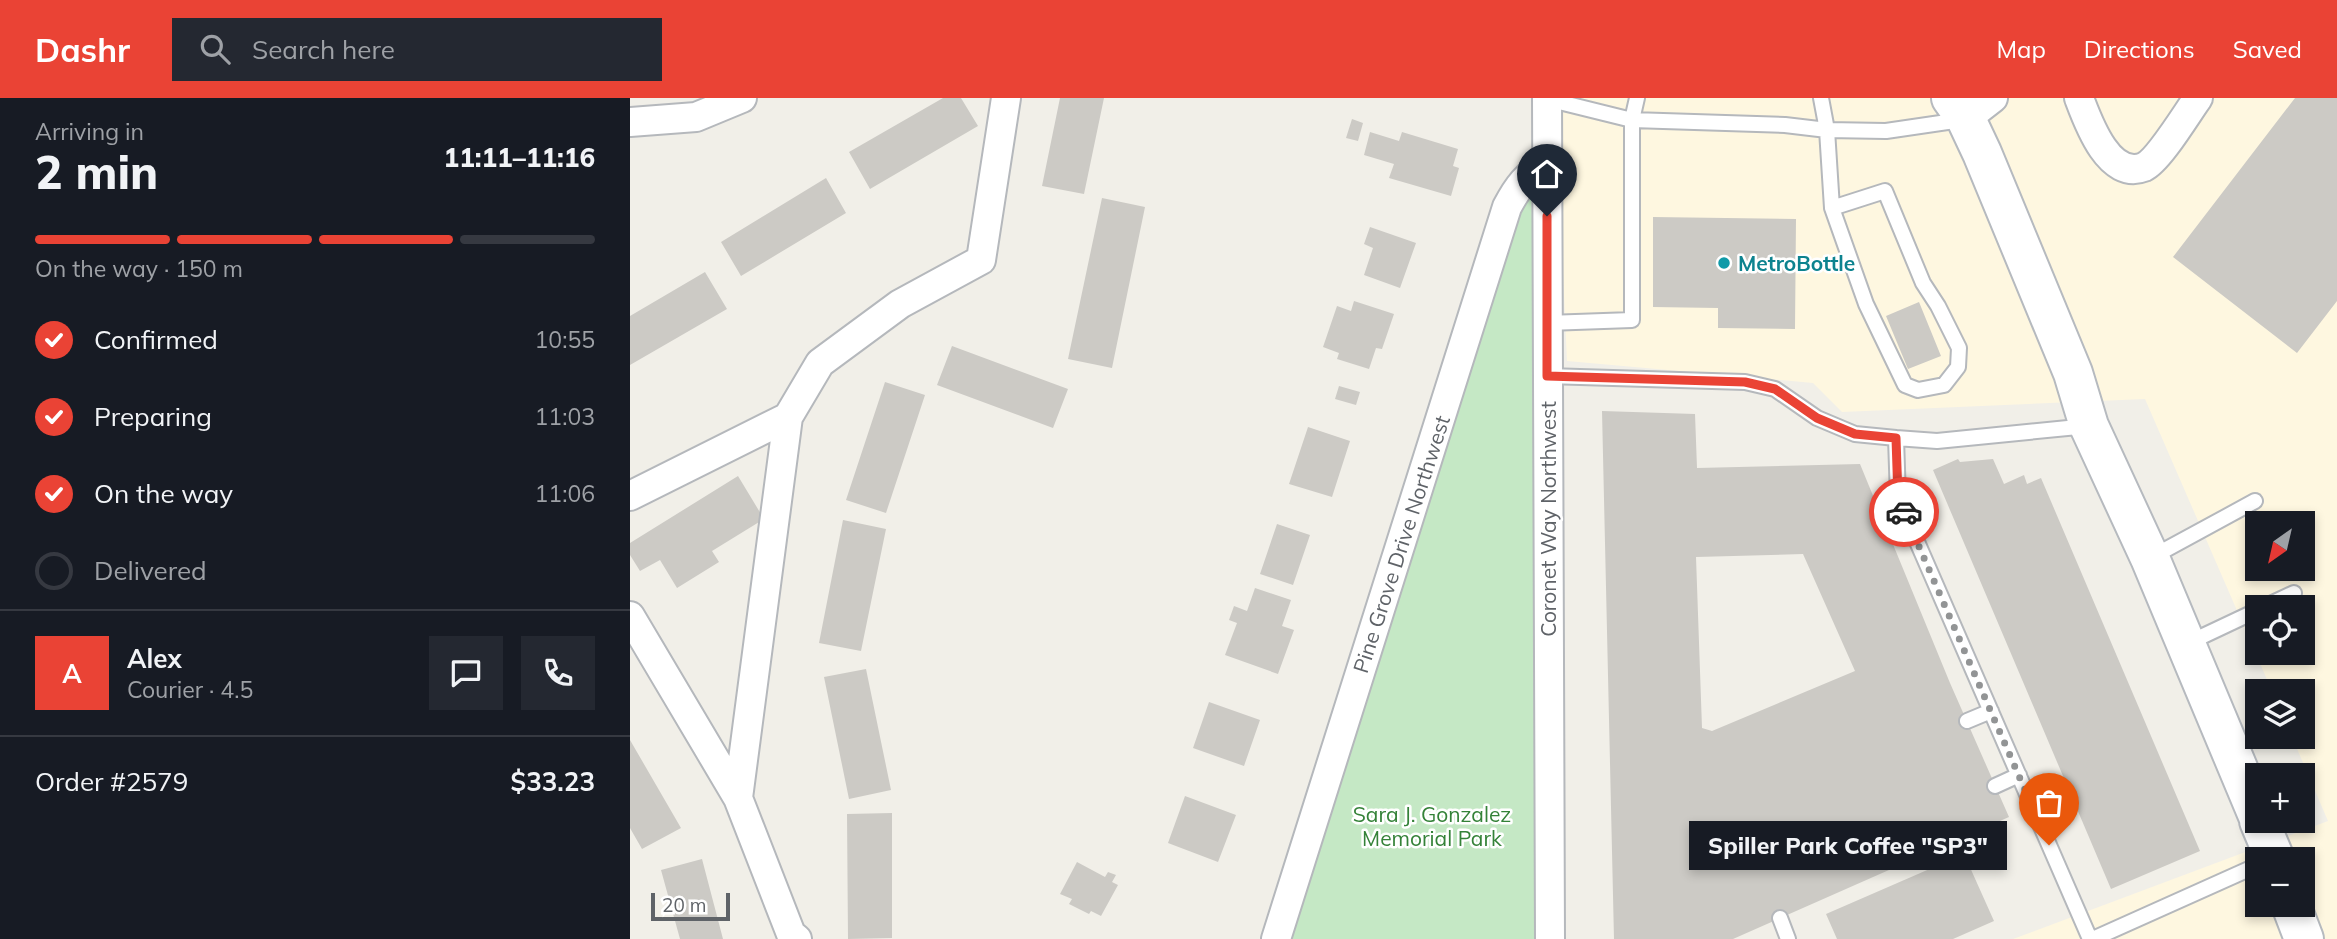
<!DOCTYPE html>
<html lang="en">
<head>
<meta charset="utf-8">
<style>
	:root { --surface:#171b24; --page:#242831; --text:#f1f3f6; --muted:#9ea1a6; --line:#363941; --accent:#ea4335 }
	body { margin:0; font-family:Mulish,sans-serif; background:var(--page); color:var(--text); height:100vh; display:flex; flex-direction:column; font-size:26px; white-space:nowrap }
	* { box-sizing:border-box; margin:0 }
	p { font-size:23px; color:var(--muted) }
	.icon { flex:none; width:38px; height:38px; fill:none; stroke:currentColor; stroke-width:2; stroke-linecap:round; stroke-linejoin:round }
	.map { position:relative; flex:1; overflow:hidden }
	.side { display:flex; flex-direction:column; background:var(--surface); width:630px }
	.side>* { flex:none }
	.needle { width:46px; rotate:214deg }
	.buttons { position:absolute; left:1615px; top:413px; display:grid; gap:14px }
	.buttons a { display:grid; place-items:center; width:70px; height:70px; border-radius:0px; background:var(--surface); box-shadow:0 4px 10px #0003; font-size:35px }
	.scale { position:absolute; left:21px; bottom:18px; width:79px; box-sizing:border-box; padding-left:7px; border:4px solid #5f6368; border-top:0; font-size:19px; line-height:24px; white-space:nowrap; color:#5f6368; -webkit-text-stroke:5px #fff; paint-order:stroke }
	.pin { position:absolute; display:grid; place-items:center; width:60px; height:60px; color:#fff; margin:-72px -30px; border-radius:50% 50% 50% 0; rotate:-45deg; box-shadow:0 0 7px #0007 }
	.pin .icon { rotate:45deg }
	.courier { position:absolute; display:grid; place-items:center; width:70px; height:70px; margin:-35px; border:5px solid #ea4335; border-radius:50%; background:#fff; color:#222; box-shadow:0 2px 9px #0007 }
	.bubble { position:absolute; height:49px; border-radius:0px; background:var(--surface); box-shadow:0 4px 10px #0003; font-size:23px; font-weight:800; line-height:49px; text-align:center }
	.overview em { font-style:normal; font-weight:800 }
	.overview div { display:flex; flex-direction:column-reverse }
	.overview { display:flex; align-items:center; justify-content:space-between; height:119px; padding:0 35px }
	h1 { font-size:46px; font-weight:800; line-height:52px }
	.bar { display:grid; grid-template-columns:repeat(4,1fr); gap:10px 7px; align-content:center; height:84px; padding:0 35px }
	.bar i { height:9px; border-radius:5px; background:var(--line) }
	.bar .on { background:var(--accent) }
	.bar p { grid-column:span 4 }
	.line { display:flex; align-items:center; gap:18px; padding:0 35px; border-top:2px solid var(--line) }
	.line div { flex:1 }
	.round { display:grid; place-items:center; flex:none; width:74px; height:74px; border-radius:0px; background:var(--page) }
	ol { padding:0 35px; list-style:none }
	li { display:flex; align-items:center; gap:21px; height:77px }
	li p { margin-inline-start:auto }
	li .icon { padding:7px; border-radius:50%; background:var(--accent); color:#fff; stroke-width:4 }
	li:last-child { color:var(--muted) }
	li i { width:38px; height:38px; border:4px solid var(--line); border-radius:50% }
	header { display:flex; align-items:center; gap:42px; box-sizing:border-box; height:98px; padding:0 35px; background:var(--accent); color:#fff }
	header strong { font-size:33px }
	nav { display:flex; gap:38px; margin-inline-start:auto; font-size:24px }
	.search { width:490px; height:63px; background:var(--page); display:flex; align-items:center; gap:18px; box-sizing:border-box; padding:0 24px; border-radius:0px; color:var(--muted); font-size:26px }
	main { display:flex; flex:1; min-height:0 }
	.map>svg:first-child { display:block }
	.commercial { fill:#fef7e0; fill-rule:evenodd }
	.green { fill:#c5e8c5 }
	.building { fill:#cccac5; fill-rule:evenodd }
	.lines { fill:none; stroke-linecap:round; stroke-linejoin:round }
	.service-casing { stroke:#b5b8bc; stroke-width:18 }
	.minor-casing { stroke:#b5b8bc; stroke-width:32 }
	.secondary-casing { stroke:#b6babf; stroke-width:42 }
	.service { stroke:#fff; stroke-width:14 }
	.minor { stroke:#fff; stroke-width:28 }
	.secondary { stroke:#fff; stroke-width:38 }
	.done { stroke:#929495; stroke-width:7; stroke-dasharray:0 12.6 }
	.route { stroke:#ea4335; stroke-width:9 }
	.culture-dot { fill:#0f9aa8; stroke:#fff; stroke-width:2.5 }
	.labels { text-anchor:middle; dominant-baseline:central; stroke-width:5; stroke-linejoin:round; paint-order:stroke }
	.culture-label { font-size:21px; font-weight:bold; fill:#0d838f; stroke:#fff; text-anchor:start }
	.street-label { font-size:21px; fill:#5f6368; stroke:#fff }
	.park-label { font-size:21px; fill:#348238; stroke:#fff }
</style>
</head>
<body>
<header>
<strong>Dashr</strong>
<div class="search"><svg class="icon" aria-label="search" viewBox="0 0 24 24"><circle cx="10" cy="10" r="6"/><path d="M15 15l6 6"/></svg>Search here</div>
<nav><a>Map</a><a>Directions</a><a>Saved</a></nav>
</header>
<main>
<section class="side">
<div class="overview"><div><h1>2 min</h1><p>Arriving in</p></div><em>11:11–11:16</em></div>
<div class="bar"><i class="on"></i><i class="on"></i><i class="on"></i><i></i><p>On the way · 150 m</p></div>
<ol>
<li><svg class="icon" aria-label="check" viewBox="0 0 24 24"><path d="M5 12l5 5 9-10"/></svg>Confirmed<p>10:55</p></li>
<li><svg class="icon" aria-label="check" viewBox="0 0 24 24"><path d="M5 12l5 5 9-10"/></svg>Preparing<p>11:03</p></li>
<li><svg class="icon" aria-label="check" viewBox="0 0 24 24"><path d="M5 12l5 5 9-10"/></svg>On the way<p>11:06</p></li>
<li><i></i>Delivered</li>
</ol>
<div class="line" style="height:126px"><b class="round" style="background:var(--accent);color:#fff">A</b><div><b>Alex</b><p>Courier · 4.5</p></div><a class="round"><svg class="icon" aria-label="chat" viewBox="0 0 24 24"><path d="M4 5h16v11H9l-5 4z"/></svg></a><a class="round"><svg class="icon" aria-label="phone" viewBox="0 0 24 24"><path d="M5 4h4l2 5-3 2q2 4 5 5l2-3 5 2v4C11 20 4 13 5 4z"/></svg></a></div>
<div class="line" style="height:91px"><div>Order #2579</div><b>$33.23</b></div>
</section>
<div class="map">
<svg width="1707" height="841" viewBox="0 0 1707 841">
	<rect width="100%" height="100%" fill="#f1efe8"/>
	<!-- commercial -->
	<path class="commercial" d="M925,0H1707V841H1383L1698,723L1662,639H1673V593H1642L1515,301L1212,314L1183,285L937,263ZM1628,425H1673V471H1628ZM1628,509H1673V555H1628ZM1628,761H1673V807H1628Z"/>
	<!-- green -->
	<path class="green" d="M901,75L917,841H647Z"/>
	<!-- building -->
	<path class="building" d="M313,0H331L348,28L240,91L219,54Z
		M430,0H474L454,96L412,88Z
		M1665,0H1707V203L1667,255L1543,159Z
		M722,21L733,25L728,43L716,40Z
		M740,34L769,43L772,34L828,51L823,68L829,70L821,98L759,80L764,66L734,57Z
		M196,80L216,115L111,178L91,144Z
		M472,100L515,109L482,270L438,261Z
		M1023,119L1166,121L1165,231L1088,230V210L1023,209Z
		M740,129L786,145L770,190L734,177L743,150L734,146Z
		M75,174L97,211L0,267V218Z
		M724,203L764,216L752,251L746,250L739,271L707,261L709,255L693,249L707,208L721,213Z
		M1289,204L1311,258L1278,271L1256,218Z
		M322,248L438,291L423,330L307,287Z
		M255,284L295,297L256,415L216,402Z
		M709,288L730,294L726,307L705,301Z
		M972,313L1065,316L1067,370L1230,366L1320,585L1379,719L1103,841H984ZM1173,456L1225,573L1082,633L1072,630L1066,459Z
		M678,329L720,343L702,399L659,386Z
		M1328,361L1330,364L1363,361L1374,386L1394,377L1397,386L1411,380L1570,753L1481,791L1303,372Z
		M108,378L134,421L82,453L89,464L47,490L30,462L10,473L0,457V445Z
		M213,422L256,431L231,553L189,545Z
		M647,426L680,437L663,487L630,476Z
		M625,490L661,502L652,528L664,532L648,576L595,557L607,525L599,522L604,508L617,513Z
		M236,571L261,692L219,701L194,579Z
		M579,604L630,622L614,668L563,650Z
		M0,642L51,730L12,751L0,730Z
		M555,698L606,717L588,764L538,745Z
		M262,715V840L218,841L217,716Z
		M1334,756L1364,823L1323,841H1207L1196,816Z
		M72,761L93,841H50L31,772Z
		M447,764L475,779L478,774L486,777L482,784L488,787L471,818L461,813L459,816L439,806L442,801L430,796Z"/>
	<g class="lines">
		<defs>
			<path id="service" d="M917,1L1002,22L1155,27L1197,32L1191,0
				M1202,110L1255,93L1293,185L1308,208L1329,250L1328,269L1314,287L1288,292L1275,287L1236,206L1202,110L1197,32L1256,33L1331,22
				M917,225L1002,222V22L1007,0
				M917,278L1115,284L1145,291L1187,320L1225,336L1266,340
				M1458,328L1307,343L1266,340L1268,400L1460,841
				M1522,459L1625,403
				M1634,509L1664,495
				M1556,546L1628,512
				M1337,623L1361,613
				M1365,688L1389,677
				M1150,820L1158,841
				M1463,841L1628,767"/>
			<path id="minor" d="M917,0L920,841
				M1449,0C1458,24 1479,83 1514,69C1529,62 1557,15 1568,0
				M1336,21L1363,0
				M0,24L66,19L112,0
				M0,398L158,319
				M0,518L108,700
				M167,841L161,836L108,700L158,319L190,265L270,206L351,162L376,0
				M646,841L877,109C888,88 897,77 917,64"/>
			<path id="secondary" d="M1321,0L1336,21L1352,55L1443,275L1459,328L1520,460L1628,718
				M1629,723L1645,761
				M1661,807L1674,841"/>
		</defs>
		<!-- service casing -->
		<use href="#service" class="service-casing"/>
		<!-- minor casing -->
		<use href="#minor" class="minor-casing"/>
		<!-- secondary casing -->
		<use href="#secondary" class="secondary-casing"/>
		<!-- service -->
		<use href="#service" class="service"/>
		<!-- minor -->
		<use href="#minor" class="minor"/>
		<!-- secondary -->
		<use href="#secondary" class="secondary"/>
	</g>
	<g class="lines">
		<!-- done -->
		<path class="done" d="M1274,414L1419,747"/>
		<!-- route -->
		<path class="route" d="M917,118V278L1115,284L1145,291L1187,320L1225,336L1266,340L1268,400L1274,414"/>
	</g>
	<!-- markers -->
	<circle class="culture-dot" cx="1094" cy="165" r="7"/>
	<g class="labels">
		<!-- culture labels -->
		<g class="culture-label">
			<text x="1108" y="165">MetroBottle</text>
		</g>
		<!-- street labels -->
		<g class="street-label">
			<text transform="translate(918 421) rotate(-90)">Coronet Way Northwest</text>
			<text transform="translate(771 446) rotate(-72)">Pine Grove Drive Northwest</text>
		</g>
		<!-- park labels -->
		<g class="park-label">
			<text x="802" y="716">Sara J. Gonzalez<tspan x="802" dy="24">Memorial Park</tspan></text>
		</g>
	</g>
</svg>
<div class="buttons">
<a><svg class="needle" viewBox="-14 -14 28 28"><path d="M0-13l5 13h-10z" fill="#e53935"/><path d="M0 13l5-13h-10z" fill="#9ea1a6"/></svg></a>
<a><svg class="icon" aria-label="locate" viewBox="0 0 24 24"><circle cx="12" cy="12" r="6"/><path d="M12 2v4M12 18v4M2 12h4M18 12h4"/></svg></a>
<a><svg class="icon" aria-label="layers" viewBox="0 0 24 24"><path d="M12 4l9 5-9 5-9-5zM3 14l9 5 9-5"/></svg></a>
<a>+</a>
<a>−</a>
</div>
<div class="scale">20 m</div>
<div class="pin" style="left:1419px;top:747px;background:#ea580c"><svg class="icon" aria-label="bag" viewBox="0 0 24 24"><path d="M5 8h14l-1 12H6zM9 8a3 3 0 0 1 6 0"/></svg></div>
<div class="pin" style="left:917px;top:118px;background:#1f2937"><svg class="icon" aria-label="home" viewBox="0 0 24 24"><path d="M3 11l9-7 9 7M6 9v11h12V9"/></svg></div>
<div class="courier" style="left:1274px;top:414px"><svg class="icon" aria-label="car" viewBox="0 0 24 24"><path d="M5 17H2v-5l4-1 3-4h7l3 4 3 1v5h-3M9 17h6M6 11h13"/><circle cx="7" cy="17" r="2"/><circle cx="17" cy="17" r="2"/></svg></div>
<div class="bubble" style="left:1059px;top:723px;width:318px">Spiller Park Coffee &quot;SP3&quot;</div>
</div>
</main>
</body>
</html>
